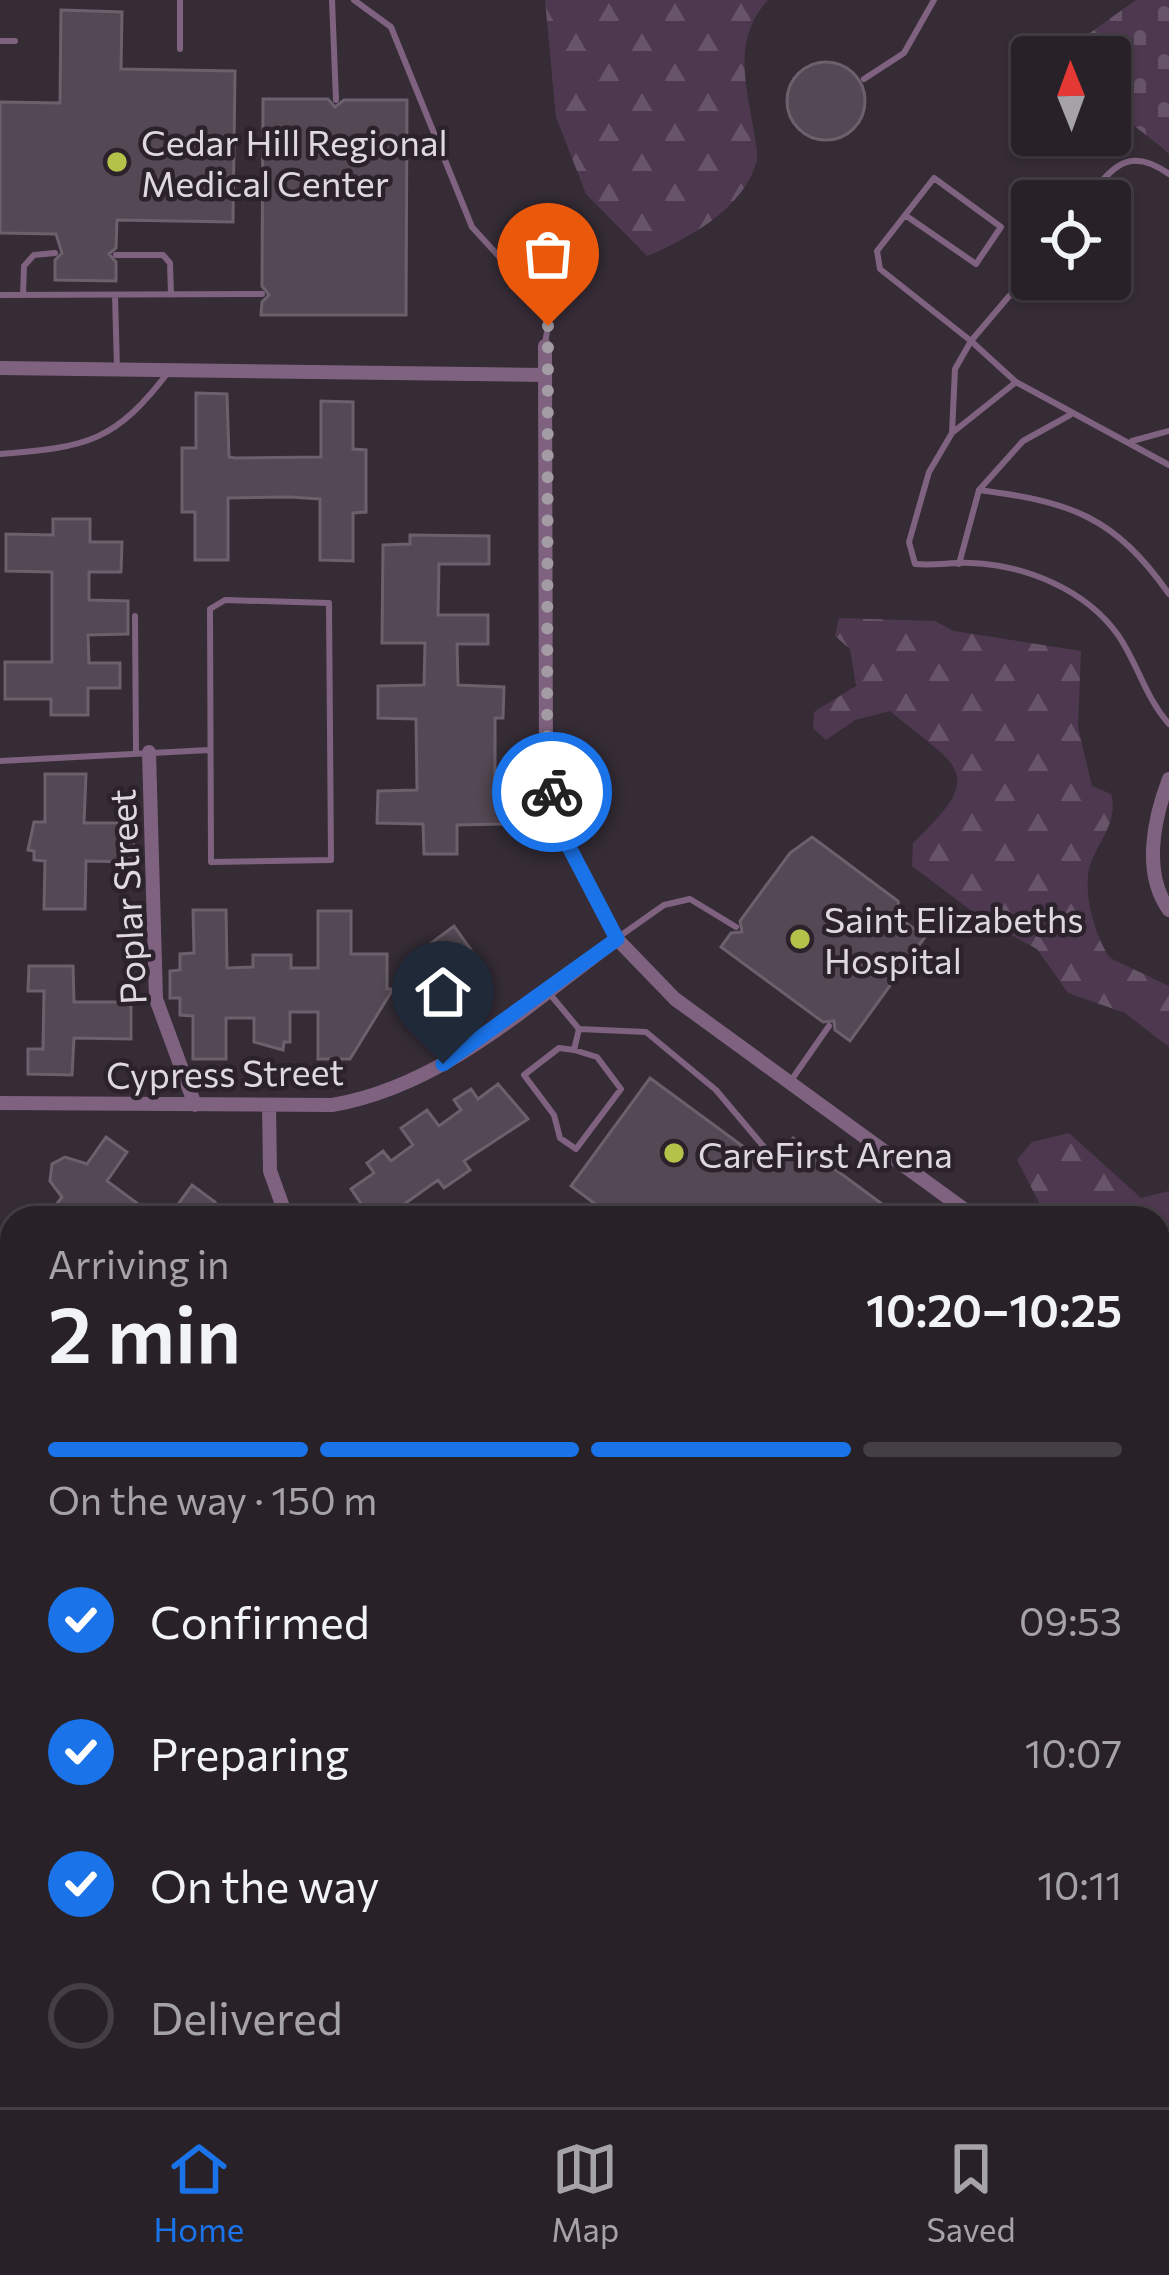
<!DOCTYPE html>
<html lang="en">
<head>
<meta charset="utf-8">
<style>
	:root { --surface:#282128; --page:#302930; --text:#f1f3f6; --muted:#a5a3a8; --line:#443e45; --accent:#1a73e8 }
	body { margin:0; font-family:Commissioner,sans-serif; background:var(--page); color:var(--text); height:100vh; display:flex; flex-direction:column; font-size:45px; white-space:nowrap }
	* { box-sizing:border-box; margin:0 }
	p { font-size:39px; color:var(--muted) }
	.icon { flex:none; width:66px; height:66px; fill:none; stroke:currentColor; stroke-width:2; stroke-linecap:round; stroke-linejoin:round }
	.map { position:relative; flex:1; overflow:hidden }
	.side { position:absolute; left:0px; top:1206px; width:1170px; height:903px; display:flex; flex-direction:column; background:var(--surface); border-radius:36px 36px 0 0; box-shadow:0 3px 9px #0004,0 0 0 3px var(--line) }
	.side>* { flex:none }
	.needle { width:78px; rotate:359deg }
	.tools { position:absolute; left:1011px; top:36px; display:grid; gap:24px }
	.tools a { display:grid; place-items:center; width:120px; height:120px; border-radius:12px; background:var(--surface); box-shadow:0 3px 9px #0004,0 0 0 3px var(--line); font-size:60px }
	.pin { position:absolute; display:grid; place-items:center; width:102px; height:102px; color:#fff; margin:-123px -51px; border-radius:50% 50% 50% 0; rotate:-45deg; box-shadow:0 0 12px #0007 }
	.pin .icon { rotate:45deg }
	.courier { position:absolute; display:grid; place-items:center; width:120px; height:120px; margin:-60px; border:9px solid #1a73e8; border-radius:50%; background:#fff; color:#222; box-shadow:0 3px 15px #0007 }
	.headline em { font-style:normal; font-weight:600 }
	.headline div { display:flex; flex-direction:column-reverse }
	.headline { display:flex; align-items:center; justify-content:space-between; height:204px; padding:0 48px }
	h1 { font-size:78px; font-weight:600; line-height:90px }
	.bar { display:grid; grid-template-columns:repeat(4,1fr); gap:18px 12px; align-content:center; height:144px; padding:0 48px }
	.bar i { height:15px; border-radius:9px; background:var(--line) }
	.bar .current { background:var(--accent) }
	.bar p { grid-column:span 4 }
	ol { padding:0 48px; list-style:none }
	li { display:flex; align-items:center; gap:36px; height:132px }
	li p { margin-inline-start:auto }
	li .icon { padding:12px; border-radius:50%; background:var(--accent); color:#fff; stroke-width:4 }
	li:last-child { color:var(--muted) }
	li i { width:66px; height:66px; border:6px solid var(--line); border-radius:50% }
	.tabs { display:flex; justify-content:space-around; align-items:center; height:168px; border-top:3px solid var(--line); background:var(--surface); font-size:33px; color:var(--muted) }
	.tabs a { display:grid; justify-items:center; gap:6px }
	.tabs .current { color:var(--accent) }
	.map>svg:first-child { display:block }
	.forest { fill:url(#forest-firs) }
	.cemetery { fill:url(#cemetery-stones) }
	.building { fill:#534853; stroke:#6b606c; stroke-width:3 }
	.lines { fill:none; stroke-linecap:round; stroke-linejoin:round }
	.path { stroke:#756d75; stroke-width:3; stroke-dasharray:12 6; stroke-linecap:butt }
	.service { stroke:#7f627f; stroke-width:6 }
	.minor { stroke:#7f627f; stroke-width:14 }
	.secondary { stroke:#ab7ead; stroke-width:18 }
	.done { stroke:#a49ca4; stroke-width:12; stroke-dasharray:0 21.6 }
	.route { stroke:#1a73e8; stroke-width:15 }
	.poi-dot { fill:#b4c24a; stroke:#2b222c; stroke-width:4.5 }
	.labels { text-anchor:middle; dominant-baseline:central; stroke-width:9; stroke-linejoin:round; paint-order:stroke }
	.poi-label { font-size:36px; fill:#dfd9df; stroke:#2b222c; text-anchor:start }
	.street-label { font-size:36px; fill:#dfd9df; stroke:#2b222c }
</style>
</head>
<body>
<div class="map">
<svg width="1169" height="2107" viewBox="0 0 1169 2107">
	<defs>
		<pattern id="forest-firs" width="22" height="20" patternUnits="userSpaceOnUse" patternTransform="scale(3)"><rect width="22" height="20" fill="#4e384f"/><path d="M5 1l3.5 6h-7zM16 11l3.5 6h-7z" fill="#675468"/></pattern>
		<pattern id="cemetery-stones" width="16" height="16" patternUnits="userSpaceOnUse" patternTransform="scale(3)"><rect width="16" height="16" fill="#4e384f"/><path d="M2 7V4a2 2 0 0 1 4 0v3zM10 15v-3a2 2 0 0 1 4 0v3z" fill="#675468"/></pattern>
	</defs>
	<rect width="100%" height="100%" fill="#352c36"/>
	<!-- forest -->
	<path class="forest" d="M545,0H768C732,39 746,84 754,132C755,140 758,152 757,160C745,208 688,239 647,256L586,194L556,117Z
		M839,618L935,621L954,631L1081,651L1078,727L1092,786L1111,794C1120,825 1092,846 1088,875C1085,900 1096,938 1110,958L1169,986V1047L1125,1013L1068,993L1037,949L981,918L912,866L913,843C989,771 958,768 890,711L855,720L826,740L813,728L814,712L856,686L850,649L835,636Z
		M1069,1133L1141,1198L1169,1191V1301L1158,1297V1218L1045,1214L1017,1160L1032,1142Z"/>
	<!-- cemetery -->
	<path class="cemetery" d="M1136,0H1169V153L1110,107V57H1056Z"/>
	<!-- building -->
	<path class="building" d="M61,10L122,12L121,69L235,71L233,222L117,220L116,248L109,254L116,262V281L55,280V260L62,253L56,234L0,233V102L60,103Z
		M787 101a39 39 0 1 1 78 0a39 39 0 1 1-78 0Z
		M263,99H328L335,107L344,100H407L406,315H261L262,302L269,295L262,286Z
		M196,393L227,394L229,457L235,458L321,457V401L353,402V449L366,450V512L353,513V561L320,560V499L289,497L228,498V560H195V512H182V448H196Z
		M53,519H90V542H122L121,572H89V600L128,601V634L88,635L89,663H120V688H88V715H51V699H5V662H52V572L6,571V534L53,535Z
		M410,535L489,536V564H439L438,615H488V644H457L458,685L504,687L503,718H495V792H503V824L457,825V854H424L423,824L377,823L378,791L417,790L416,719L378,718V686L424,685L425,643H382L383,545L410,544Z
		M45,774H86L84,823H134L133,862L86,861L85,909H44L45,861L34,860V851L28,850L34,822H45Z
		M812,837L898,901L901,919L925,937L850,1041L835,1030L834,1021L823,1022L721,947L731,933L742,932L740,921L790,853Z
		M193,910H226L227,968L253,967V955H291V968H318V911H351V954H387V989H393L350,1059H318V1012H290V1042H284L283,1050L254,1042V1018H226V1059H193V1016L180,1015V998H170V971L180,970V954L194,953Z
		M454,926L481,964L442,992L415,955Z
		M29,966H73L74,1002H131V1039L74,1038L72,1075L28,1074V1049H43L44,991H28Z
		M650,1078L771,1167L793,1138L901,1218H614L571,1186Z
		M498,1084L528,1119L464,1161L470,1170L444,1188L438,1180L393,1212L398,1218H371L351,1189L374,1173L367,1163L383,1151L391,1161L413,1145L401,1128L427,1110L439,1126L461,1110L454,1100L471,1089L478,1099Z
		M106,1137L127,1152L107,1181L157,1218H94L84,1211L80,1218H46L62,1197L50,1181L52,1164L65,1157L87,1164Z
		M192,1185L215,1202L203,1218H168Z"/>
	<g class="lines">
		<!-- path -->
		<path class="path" d="M1158,1501L1169,1493"/>
		<!-- service -->
		<path class="service" d="M180,0V49
			M332,0L336,100
			M354,0L391,27L472,227L536,297L548,326L545,343
			M0,41H15
			M864,79L904,53L934,0
			M1085,201C1112,169 1127,144 1169,174
			M905,215L976,264L1001,227L934,178L877,251L880,269L971,341L955,369L952,433L929,472L909,542L915,564C935,566 952,562 971,563C1026,565 1086,590 1118,635C1138,664 1145,697 1169,724
			M116,255H163L170,263L171,295
			M0,295L262,294
			M23,295L24,266L34,255L55,253
			M115,295L117,369
			M1016,382L971,341L1032,269
			M1070,415L1023,441L979,490C1071,502 1114,516 1169,594
			M952,433L1016,382L1169,465
			M1132,441L1169,431
			M0,454C89,447 115,442 170,370
			M959,564L979,490
			M225,600L329,603L331,860L211,862L210,609Z
			M135,616L136,753
			M0,761L209,750
			M620,936L664,905L690,899L736,927
			M549,993L579,1029L646,1032L716,1090L764,1147
			M574,1050L597,1057L621,1089L576,1149L560,1138L554,1115L524,1075L559,1048L574,1050L579,1029
			M790,1082L829,1026
			M1158,1435L1169,1443
			M0,1452L12,1472
			M1158,1473L1169,1466
			M0,1618L12,1627
			M0,1664H12
			M1158,1882L1169,1880
			M0,1902L12,1901
			M1158,2047L1169,2044
			M0,2083L12,2080
			M1076,2097L1080,2107
			M1103,2107L1110,2097"/>
		<!-- minor -->
		<path class="minor" d="M545,346L546,773L568,845L617,939L675,999L976,1218
			M0,368L545,375
			M149,752L156,999L195,1105
			M1169,779C1154,818 1142,873 1169,910
			M0,1103L332,1105C443,1086 529,1004 617,939
			M269,1105L270,1171L287,1218
			M475,1218L512,1213L548,1218
			M0,1327L12,1355
			M1158,1351L1169,1359
			M1158,1720L1169,1713
			M0,1782H12
			M35,2097L36,2107
			M302,2097V2107
			M543,2097L545,2107
			M720,2097L722,2107
			M966,2097L967,2107"/>
		<!-- secondary -->
		<path class="secondary" d="M1158,1935L1169,1930
			M445,2107L488,2097"/>
	</g>
	<g class="lines">
		<!-- done -->
		<path class="done" d="M548,326L547,773L552,792"/>
		<!-- route -->
		<path class="route" d="M443,1064L617,939L568,845L552,792"/>
	</g>
	<!-- markers -->
	<g class="poi-dot">
		<circle cx="117" cy="162" r="12"/>
		<circle cx="800" cy="939" r="12"/>
		<circle cx="674" cy="1153" r="12"/>
	</g>
	<g class="labels">
		<!-- poi labels -->
		<g class="poi-label">
			<text x="141" y="141">Cedar Hill Regional<tspan x="141" dy="41">Medical Center</tspan></text>
			<text x="824" y="918">Saint Elizabeths<tspan x="824" dy="41">Hospital</tspan></text>
			<text x="698" y="1153">CareFirst Arena</text>
		</g>
		<!-- street labels -->
		<g class="street-label">
			<text transform="translate(126 897) rotate(-93)">Poplar Street</text>
			<text transform="translate(225 1072) rotate(-1)">Cypress Street</text>
		</g>
	</g>
</svg>
<div class="tools">
<a><svg class="needle" viewBox="-14 -14 28 28"><path d="M0-13l5 13h-10z" fill="#e53935"/><path d="M0 13l5-13h-10z" fill="#a5a3a8"/></svg></a>
<a><svg class="icon" aria-label="locate" viewBox="0 0 24 24"><circle cx="12" cy="12" r="6"/><path d="M12 2v4M12 18v4M2 12h4M18 12h4"/></svg></a>
</div>
<div class="pin" style="left:548px;top:326px;background:#ea580c"><svg class="icon" aria-label="bag" viewBox="0 0 24 24"><path d="M5 8h14l-1 12H6zM9 8a3 3 0 0 1 6 0"/></svg></div>
<div class="pin" style="left:443px;top:1064px;background:#1f2937"><svg class="icon" aria-label="home" viewBox="0 0 24 24"><path d="M3 11l9-7 9 7M6 9v11h12V9"/></svg></div>
<div class="courier" style="left:552px;top:792px"><svg class="icon" aria-label="bike" viewBox="0 0 24 24"><circle cx="6" cy="16" r="4"/><circle cx="18" cy="16" r="4"/><path d="M6 16l4-8h5l3 8M10 8l3 8H6M13 5h3"/></svg></div>
<section class="side">
<div class="headline"><div><h1>2 min</h1><p>Arriving in</p></div><em>10:20–10:25</em></div>
<div class="bar"><i class="current"></i><i class="current"></i><i class="current"></i><i></i><p>On the way · 150 m</p></div>
<ol>
<li><svg class="icon" aria-label="check" viewBox="0 0 24 24"><path d="M5 12l5 5 9-10"/></svg>Confirmed<p>09:53</p></li>
<li><svg class="icon" aria-label="check" viewBox="0 0 24 24"><path d="M5 12l5 5 9-10"/></svg>Preparing<p>10:07</p></li>
<li><svg class="icon" aria-label="check" viewBox="0 0 24 24"><path d="M5 12l5 5 9-10"/></svg>On the way<p>10:11</p></li>
<li><i></i>Delivered</li>
</ol>
</section>
</div>
<nav class="tabs">
<a class="current"><svg class="icon" aria-label="home" viewBox="0 0 24 24"><path d="M3 11l9-7 9 7M6 9v11h12V9"/></svg>Home</a>
<a><svg class="icon" aria-label="map" viewBox="0 0 24 24"><path d="M3 6l6-2 6 2 6-2v14l-6 2-6-2-6 2zM9 4v14M15 6v14"/></svg>Map</a>
<a><svg class="icon" aria-label="saved" viewBox="0 0 24 24"><path d="M7 4h10v16l-5-4-5 4z"/></svg>Saved</a>
</nav>
</body>
</html>
